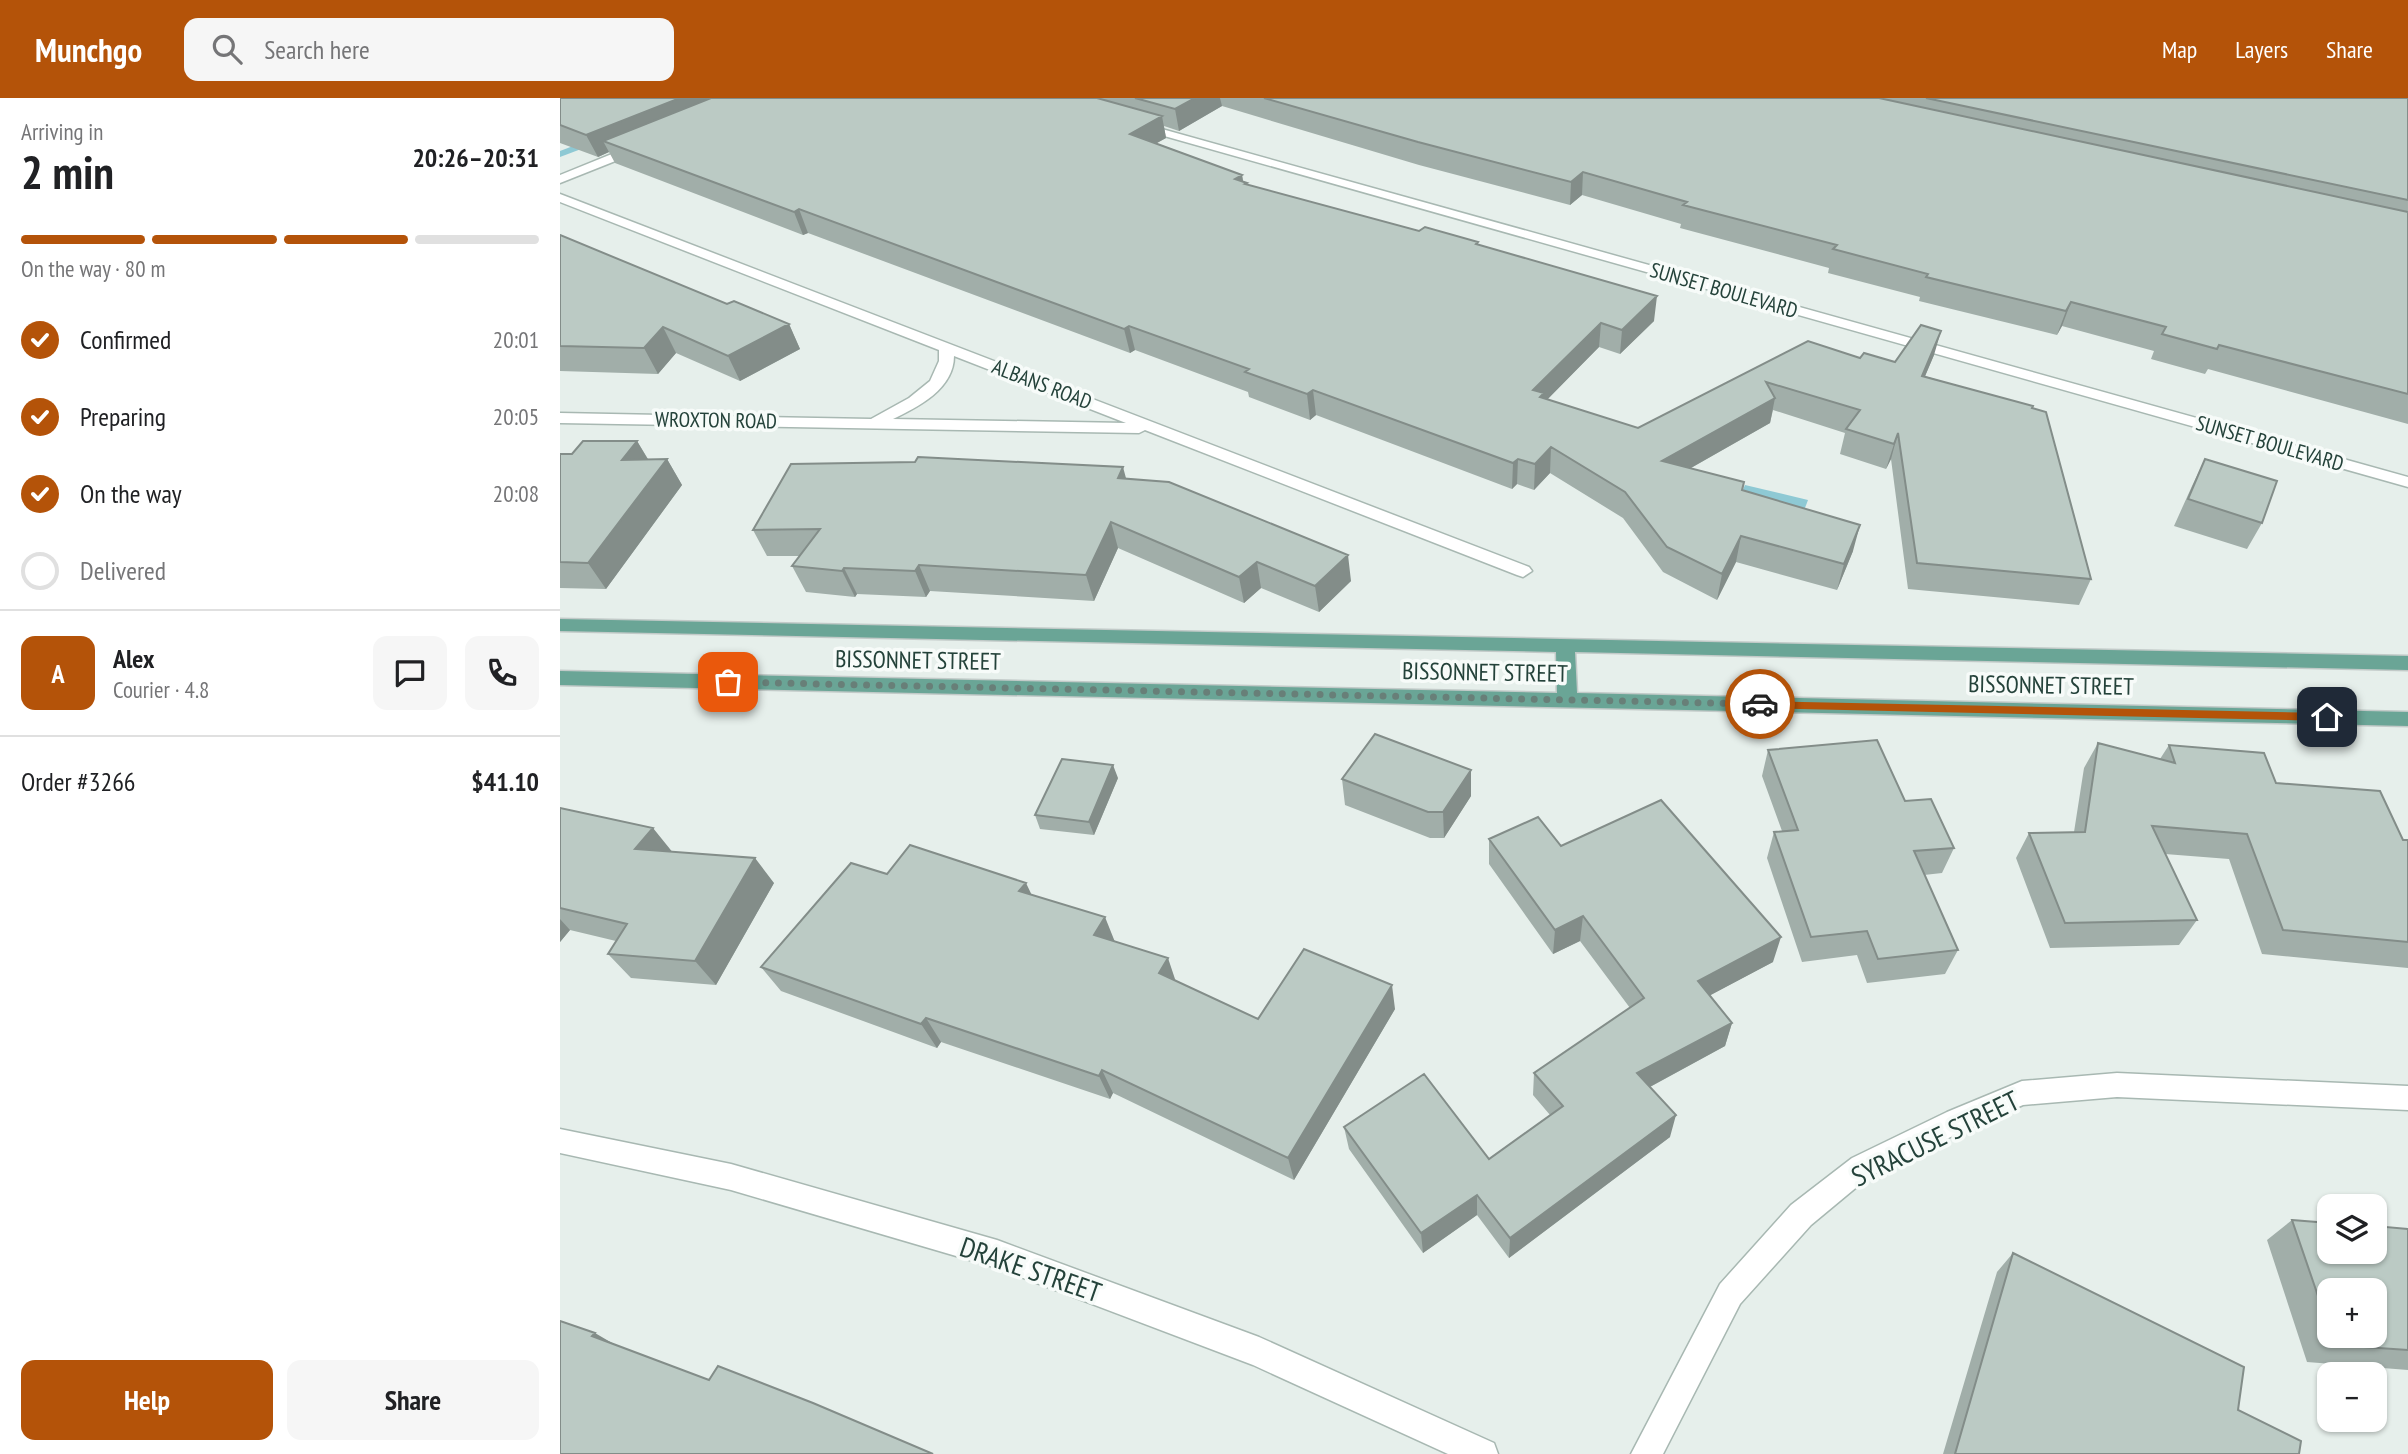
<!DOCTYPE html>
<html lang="en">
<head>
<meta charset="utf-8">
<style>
	:root { --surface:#fff; --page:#f6f6f6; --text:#202124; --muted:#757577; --line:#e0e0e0; --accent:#b45309 }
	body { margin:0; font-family:"PT Sans Narrow",sans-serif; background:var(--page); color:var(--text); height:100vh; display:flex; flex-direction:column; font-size:26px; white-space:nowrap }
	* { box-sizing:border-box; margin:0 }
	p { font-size:23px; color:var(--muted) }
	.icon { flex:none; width:38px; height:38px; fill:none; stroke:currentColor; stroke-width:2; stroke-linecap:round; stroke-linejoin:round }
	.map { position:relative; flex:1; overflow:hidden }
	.drawer { display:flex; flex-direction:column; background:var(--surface); width:560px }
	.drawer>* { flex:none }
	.buttons { position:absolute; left:1757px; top:1096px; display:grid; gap:14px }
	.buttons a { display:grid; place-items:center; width:70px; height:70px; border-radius:14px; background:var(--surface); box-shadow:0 2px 5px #0004; font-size:35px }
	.pin { position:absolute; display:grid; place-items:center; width:60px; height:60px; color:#fff; margin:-30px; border-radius:14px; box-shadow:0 4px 10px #0006 }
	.courier { position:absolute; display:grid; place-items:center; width:70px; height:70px; margin:-35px; border:5px solid #b45309; border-radius:50%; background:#fff; color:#222; box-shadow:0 2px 9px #0007 }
	.head em { font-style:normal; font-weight:800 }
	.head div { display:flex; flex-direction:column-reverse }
	.head { display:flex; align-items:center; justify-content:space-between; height:119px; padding:0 21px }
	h1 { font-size:46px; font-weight:800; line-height:52px }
	.bar { display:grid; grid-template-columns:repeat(4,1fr); gap:10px 7px; align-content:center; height:84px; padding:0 21px }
	.bar i { height:9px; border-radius:5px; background:var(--line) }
	.bar .active { background:var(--accent) }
	.bar p { grid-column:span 4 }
	.line { display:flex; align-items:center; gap:18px; padding:0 21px; border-top:2px solid var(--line) }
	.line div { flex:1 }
	.round { display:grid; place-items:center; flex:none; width:74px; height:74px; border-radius:14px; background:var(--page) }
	ol { padding:0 21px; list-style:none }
	li { display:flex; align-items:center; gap:21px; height:77px }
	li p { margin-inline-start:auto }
	li .icon { padding:7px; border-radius:50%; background:var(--accent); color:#fff; stroke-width:4 }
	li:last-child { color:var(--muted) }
	li i { width:38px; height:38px; border:4px solid var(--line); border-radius:50% }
	.primary-button { display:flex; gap:14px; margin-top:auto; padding:14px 21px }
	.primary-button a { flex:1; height:80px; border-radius:14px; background:var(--accent); color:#fff; font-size:28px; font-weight:800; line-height:80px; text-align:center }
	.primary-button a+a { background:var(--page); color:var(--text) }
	header { display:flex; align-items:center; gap:42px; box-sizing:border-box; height:98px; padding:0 35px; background:var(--accent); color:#fff }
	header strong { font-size:33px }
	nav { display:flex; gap:38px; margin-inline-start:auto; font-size:24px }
	.search { width:490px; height:63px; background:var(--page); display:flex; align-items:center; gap:18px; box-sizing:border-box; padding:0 24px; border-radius:14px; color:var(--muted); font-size:26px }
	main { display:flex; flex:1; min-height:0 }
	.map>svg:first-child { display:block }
	.water { fill:#8ec9d4 }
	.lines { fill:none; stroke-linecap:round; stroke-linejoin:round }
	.stream { fill:#8ec9d4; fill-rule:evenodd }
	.minor-casing { stroke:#a8b8b2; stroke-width:3 }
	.major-casing { stroke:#c2cac8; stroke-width:3 }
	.minor { fill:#fff; fill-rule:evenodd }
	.major { fill:#6aa596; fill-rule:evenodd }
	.wall { fill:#a1aea9; fill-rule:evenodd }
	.shaded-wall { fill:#838d89 }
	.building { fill:#bbcac4; stroke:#838d89; stroke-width:2 }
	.route { fill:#b45309 }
	.done { stroke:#687f78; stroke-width:7; stroke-dasharray:0 12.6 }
	.labels { text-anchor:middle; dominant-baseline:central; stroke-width:7; stroke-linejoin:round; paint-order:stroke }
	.far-street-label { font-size:21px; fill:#24423a; stroke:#f7fbf9 }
	.street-label { font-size:24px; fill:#24423a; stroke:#f7fbf9 }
	.near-street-label { font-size:28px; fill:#24423a; stroke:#f7fbf9 }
</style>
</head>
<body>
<header>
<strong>Munchgo</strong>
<div class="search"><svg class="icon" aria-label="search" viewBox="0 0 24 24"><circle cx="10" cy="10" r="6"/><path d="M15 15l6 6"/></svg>Search here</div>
<nav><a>Map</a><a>Layers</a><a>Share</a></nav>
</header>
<main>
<section class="drawer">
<div class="head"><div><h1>2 min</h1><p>Arriving in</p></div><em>20:26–20:31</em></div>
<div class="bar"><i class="active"></i><i class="active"></i><i class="active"></i><i></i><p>On the way · 80 m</p></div>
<ol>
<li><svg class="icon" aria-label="check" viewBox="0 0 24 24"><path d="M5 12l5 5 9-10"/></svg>Confirmed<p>20:01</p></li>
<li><svg class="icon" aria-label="check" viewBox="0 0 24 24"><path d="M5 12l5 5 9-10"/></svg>Preparing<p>20:05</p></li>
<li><svg class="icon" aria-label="check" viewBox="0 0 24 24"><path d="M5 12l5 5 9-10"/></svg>On the way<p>20:08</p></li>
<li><i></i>Delivered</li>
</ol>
<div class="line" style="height:126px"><b class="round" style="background:var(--accent);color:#fff">A</b><div><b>Alex</b><p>Courier · 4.8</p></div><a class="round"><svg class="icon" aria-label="chat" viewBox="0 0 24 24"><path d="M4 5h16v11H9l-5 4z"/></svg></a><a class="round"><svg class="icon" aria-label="phone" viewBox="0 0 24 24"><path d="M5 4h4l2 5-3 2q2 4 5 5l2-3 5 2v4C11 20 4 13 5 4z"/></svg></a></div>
<div class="line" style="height:91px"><div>Order #3266</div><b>$41.10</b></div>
<div class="primary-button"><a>Help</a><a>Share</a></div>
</section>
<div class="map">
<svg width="1848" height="1356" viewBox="0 0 1848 1356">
	<rect width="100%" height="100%" fill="#e6efeb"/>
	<!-- water -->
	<path class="water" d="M1185,387L1248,402L1240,423L1176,407Z"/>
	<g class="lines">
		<!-- stream -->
		<path class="stream" d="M34,40L38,43L37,45L0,59V53Z"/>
		<defs>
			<path id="minor" d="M576,26H584L1848,379V389L576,30Z
				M79,45L83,46V52L0,85V77Z
				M0,96L969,469L972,473L963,479L957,477L585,332L579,335L0,325V315L311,321L349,300L370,283L379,263V252L0,104ZM394,258L566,325L333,321C358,309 394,291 394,258Z
				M1557,975L1848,988V1012L1557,999L1463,1007L1405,1032L1310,1078L1251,1127L1180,1206L1103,1356H1071L1160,1186L1231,1107L1292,1060L1387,1014L1462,983Z
				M0,1031L171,1066L437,1142L699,1239L934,1345L938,1356H888L693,1267L437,1170L171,1092L0,1055Z"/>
			<path id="major" d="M0,521L1848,558V572L1015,554L1017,595L1848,614V628L0,587V573L997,595L996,554L0,533Z"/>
		</defs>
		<!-- minor casing -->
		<use href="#minor" class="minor-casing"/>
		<!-- major casing -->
		<use href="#major" class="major-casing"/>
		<!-- minor -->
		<use href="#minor" class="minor"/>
		<!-- major -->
		<use href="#major" class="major"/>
	</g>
	<!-- wall -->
	<path class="wall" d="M0,0H1848V326L1648,271L1645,276L1591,261L1594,253L1502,228L1497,237L1359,203L1360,199L1268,175L1269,170L1120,130L1121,126L1022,97L1010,107L859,67L662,8L619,33L604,28L606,40L596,45L682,77L683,84L687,87L859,133L918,144V147L1094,223L1060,256L1039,249L987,301L1078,330L1248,243L1300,260L1335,264L1374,257L1365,278L1472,310L1531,481L1519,507L1348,491L1331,361L1326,371L1280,356L1285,335L1213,312L1210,325L1131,370L1184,384L1183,392L1293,453L1277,492L1176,464L1157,502L1103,474L1063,420L990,375L974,392L957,386L952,391L756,317L750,322L689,299L688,294L575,252L570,255L248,135L243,137L55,65L49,54L38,59L0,45Z
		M0,137L167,206L229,226L240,251L180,283L116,255L98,276L0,273Z
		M77,343L88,361H107L122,387L46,491L0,490V356H12Z
		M1645,361L1702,425L1687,451L1614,428L1632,388Z
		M355,364L566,381L791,483L759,514L701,490L684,505L558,450L534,503L370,493L366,499L297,496L295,499L246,494L232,468L240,458H207L193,432Z
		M1538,645L1600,661L1609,647L1716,685L1843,742H1848V870L1702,856L1669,761L1605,756L1637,822L1619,847L1490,850L1456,760L1469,735L1514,734L1524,670Z
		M1208,652L1345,703L1394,750L1382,775L1364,777L1398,852L1385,876L1307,885L1297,857L1242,864L1207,760L1214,734L1222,733L1202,678Z
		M558,680L534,737L480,731L475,717Z
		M782,681L911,698L884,740H870L785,707Z
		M0,710L112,754L214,785L156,887L71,880L48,856L56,843L10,832L0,844Z
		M929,741L1001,748L1213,864L1150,897L1172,925L1165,948L1090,989L1110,1039L949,1160L917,1117L863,1155L789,1051L784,1029L929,1061L990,1017L973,997L974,975L1070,910L1020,843L993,856L929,766Z
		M327,776L472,797L555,844L616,883L698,921L835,911L734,1082L553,995L550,1001L381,944L377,950L221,893L201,869Z
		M1732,1122L1848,1131V1272L1747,1264L1707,1142ZM1769,1192L1815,1237H1769Z
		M1453,1155L1739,1356H1383L1437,1174Z"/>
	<!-- shaded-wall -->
	<path class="shaded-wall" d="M120,0H184L43,43L49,54L38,59L26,37Z
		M635,0H660L662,8L619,33L615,11Z
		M602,18L606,40L574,58L570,36Z
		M1023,74L1022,97L1010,107L1011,84Z
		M682,77L686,100L675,81Z
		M239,111L248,135L243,137L234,114Z
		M1097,198L1094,223L1060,256L1062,232Z
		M1511,204L1502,228L1497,237L1506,213Z
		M1041,225L1039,249L984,305L973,292Z
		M229,226L240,251L180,283L168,258Z
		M569,228L575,252L570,255L564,231Z
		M103,229L116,255L98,276L84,250Z
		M1381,233L1374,257L1355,302L1362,278Z
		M753,292L756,317L750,322L747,296Z
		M1215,300L1210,325L1099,388L1102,363Z
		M1338,335L1331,361L1326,371L1334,346Z
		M77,343L93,370L62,362Z
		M991,349L990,375L974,392L975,366Z
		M107,361L122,387L46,491L28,465Z
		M958,361L957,386L952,391L953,365Z
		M563,369L570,395L558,380Z
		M551,424L558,450L534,503L526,477Z
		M1300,427L1293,453L1277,492L1284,466Z
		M1181,438L1176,464L1157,502L1162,476Z
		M788,457L791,483L759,514L755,488Z
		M697,464L701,490L684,505L679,479Z
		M359,467L370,493L366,499L355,473Z
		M284,470L297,496L295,499L282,473Z
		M553,667L558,680L534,737L529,724Z
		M911,672V698L884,740L883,714Z
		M93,730L114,756L75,751Z
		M195,760L214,785L156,887L135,863Z
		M466,785L478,810L459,793Z
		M1023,818L1020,843L993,856L995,832Z
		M545,819L555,844L534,837Z
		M0,821L10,832L0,844Z
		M1221,839L1213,864L1132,907L1138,883Z
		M608,860L616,884L599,875Z
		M832,887L835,911L734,1082L728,1060Z
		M366,920L381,944L377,950L361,926Z
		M1172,925L1165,948L1073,998L1077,975Z
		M542,972L553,995L550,1001L539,978Z
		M1116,1017L1110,1039L949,1160L950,1140Z
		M917,1097V1117L863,1155L861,1135Z
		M35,1235L64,1252L32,1238Z"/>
	<!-- building -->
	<path class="building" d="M0,0H120L26,37L0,27Z
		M151,0H537L602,18L570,36L682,77L675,81L687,85L685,86L859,133L865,129L918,144L916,146L1097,198L1062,232L1041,225L973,292L984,295L980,299L1078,330L1248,243L1300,260L1304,255L1335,264L1361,227L1381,233L1362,278L1473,308L1472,310L1486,314L1531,481L1357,465L1338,335L1334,346L1286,331L1300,312L1206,284L1215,300L1102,363L1184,384L1182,392L1300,427L1284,466L1181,438L1162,476L1107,449L1065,394L991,349L975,366L958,361L953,365L753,292L747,296L685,274L689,271L569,228L564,231L239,111L234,114L43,43Z
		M575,0H635L615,11Z
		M704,0H1319L1848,114V296L1659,247L1657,251L1602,236L1606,229L1511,204L1506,213L1366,179L1368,176L1273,151L1277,147L1123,107L1127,104L1023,74L1011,84L858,44Z
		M1366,0H1848V102Z
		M0,137L167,206L174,203L229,226L168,258L103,229L84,250L0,248Z
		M23,343H77L62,362L107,361L28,465L0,464V356H12Z
		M358,359L563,369L558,380L609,384L788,457L755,488L697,464L679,479L551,424L526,477L359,467L355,473L284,470L282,473L232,468L260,431L193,432L231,366L355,364Z
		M1645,361L1717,383L1702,425L1628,401Z
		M815,636L911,672L883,714H868L782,681Z
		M1317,642L1345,703L1371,701L1394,750L1354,753L1398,852L1318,861L1307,833L1251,839L1214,734L1238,732L1208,652Z
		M1538,645L1615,665L1609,647L1704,655L1716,685L1820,693L1843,742H1848V844L1723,832L1687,736L1592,728L1637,822L1505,825L1469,735L1525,734Z
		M502,661L553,667L529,724L475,717Z
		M1101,702L1221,839L1138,883L1172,925L1077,975L1116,1017L950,1140L917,1097L861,1135L784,1029L864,976L929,1061L1003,1008L974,975L1084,900L1023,818L995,832L929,741L978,719L1001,748Z
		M0,710L93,730L75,751L195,760L135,863L48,856L67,826L0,810Z
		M350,747L466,785L459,793L545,819L534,837L608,860L599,875L698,921L744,851L832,887L728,1060L542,972L539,978L366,920L361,926L201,869L291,765L327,776Z
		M1732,1122L1769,1125V1153H1815V1128L1848,1131V1252L1775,1247L1772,1237H1815V1192H1769V1230Z
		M1453,1155L1684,1269L1678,1312L1741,1343L1739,1356H1395Z
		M0,1223L35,1235L32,1238L149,1282L158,1268L253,1305L373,1356H0Z"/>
	<!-- route -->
	<path class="route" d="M1200,603L1767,615L1772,619L1767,623L1200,610L1194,606Z"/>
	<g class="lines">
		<!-- done -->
		<path class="done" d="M168,584L1200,606"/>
	</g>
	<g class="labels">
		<!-- far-street labels -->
		<g class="far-street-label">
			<text transform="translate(1164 192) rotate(16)">SUNSET BOULEVARD</text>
			<text transform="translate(482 286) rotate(21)">ALBANS ROAD</text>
			<text transform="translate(156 322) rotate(1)">WROXTON ROAD</text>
			<text transform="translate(1710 345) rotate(16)">SUNSET BOULEVARD</text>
		</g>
		<!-- street labels -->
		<g class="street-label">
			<text transform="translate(358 562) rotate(1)">BISSONNET STREET</text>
			<text transform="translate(925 574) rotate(1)">BISSONNET STREET</text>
			<text transform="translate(1491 587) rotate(1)">BISSONNET STREET</text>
		</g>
		<!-- near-street labels -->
		<g class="near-street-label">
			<text transform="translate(1375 1040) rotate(-26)">SYRACUSE STREET</text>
			<text transform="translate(471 1171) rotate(19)">DRAKE STREET</text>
		</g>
	</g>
</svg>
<div class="buttons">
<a><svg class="icon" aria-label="layers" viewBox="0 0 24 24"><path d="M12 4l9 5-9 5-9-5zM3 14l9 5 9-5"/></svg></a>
<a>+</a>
<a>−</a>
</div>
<div class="pin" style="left:168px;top:584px;background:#ea580c"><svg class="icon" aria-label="bag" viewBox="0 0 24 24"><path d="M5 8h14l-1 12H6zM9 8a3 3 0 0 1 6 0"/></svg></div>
<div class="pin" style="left:1767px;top:619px;background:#1f2937"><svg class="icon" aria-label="home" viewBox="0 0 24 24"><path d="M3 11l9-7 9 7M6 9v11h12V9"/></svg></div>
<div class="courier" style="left:1200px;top:606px"><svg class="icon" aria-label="car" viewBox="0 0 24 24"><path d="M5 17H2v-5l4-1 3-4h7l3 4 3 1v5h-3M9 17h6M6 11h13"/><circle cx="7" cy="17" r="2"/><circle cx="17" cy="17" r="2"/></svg></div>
</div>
</main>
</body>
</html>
